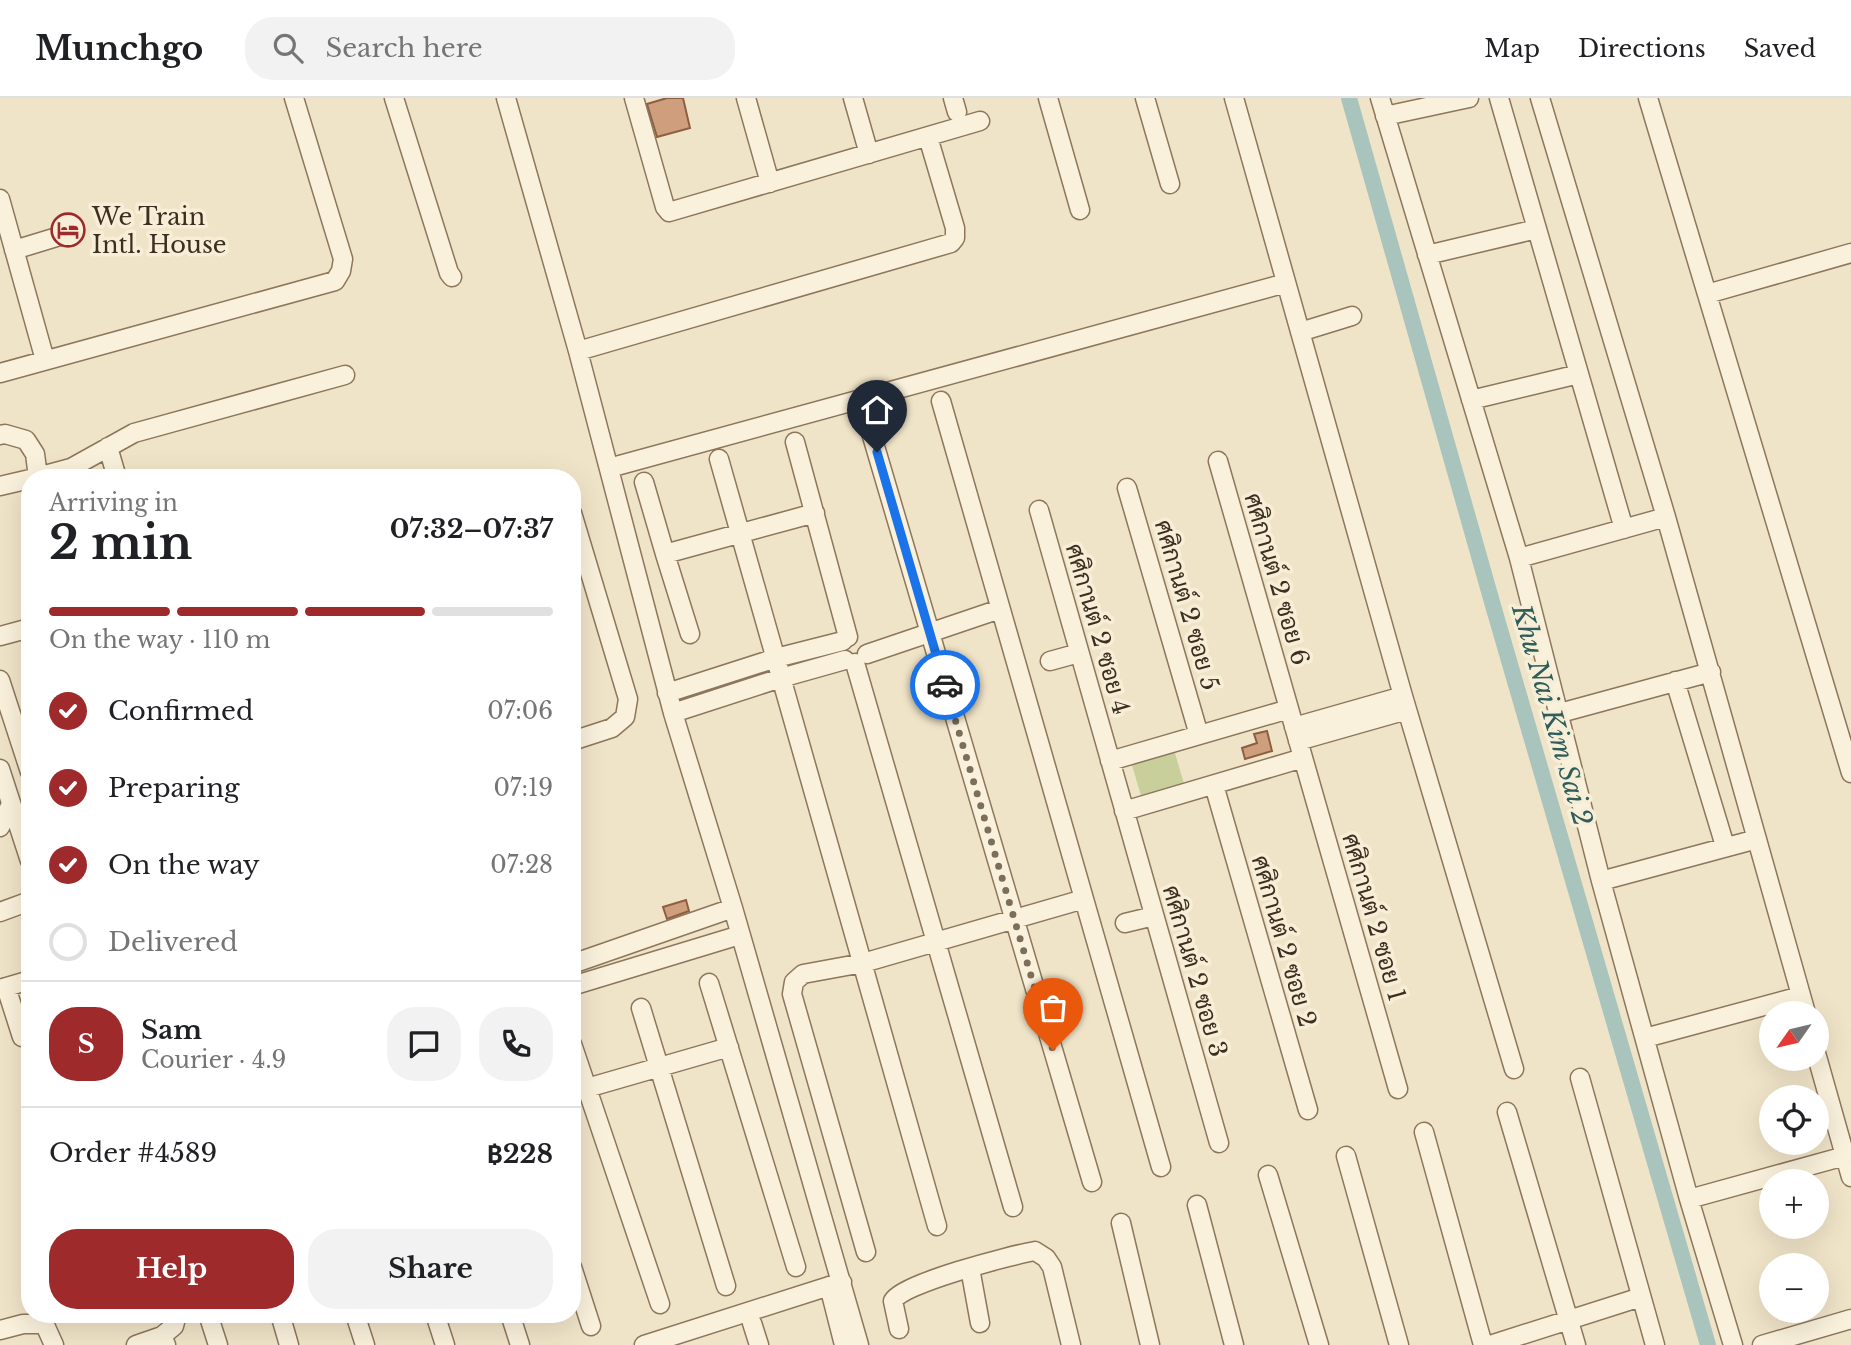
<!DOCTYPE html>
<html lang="en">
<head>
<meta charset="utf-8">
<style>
	:root { --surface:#fff; --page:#f2f2f2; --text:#202124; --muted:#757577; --line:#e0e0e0; --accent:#9e2a2b }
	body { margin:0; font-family:"Libre Baskerville",Sarabun,serif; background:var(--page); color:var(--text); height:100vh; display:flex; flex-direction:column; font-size:26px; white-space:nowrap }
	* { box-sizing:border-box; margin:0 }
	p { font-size:23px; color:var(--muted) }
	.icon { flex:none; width:38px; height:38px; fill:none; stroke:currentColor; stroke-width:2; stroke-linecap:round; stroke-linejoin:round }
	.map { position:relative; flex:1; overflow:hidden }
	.side { position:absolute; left:21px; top:371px; width:560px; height:854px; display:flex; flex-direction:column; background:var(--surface); border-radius:28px; box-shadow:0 7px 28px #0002 }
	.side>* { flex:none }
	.needle { width:46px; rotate:236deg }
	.controls { position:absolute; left:1759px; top:903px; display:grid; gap:14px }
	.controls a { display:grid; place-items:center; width:70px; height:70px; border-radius:50%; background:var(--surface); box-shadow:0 7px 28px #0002; font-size:35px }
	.pin { position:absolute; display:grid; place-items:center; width:60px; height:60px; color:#fff; margin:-72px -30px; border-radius:50% 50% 50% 0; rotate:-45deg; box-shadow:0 0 7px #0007 }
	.pin .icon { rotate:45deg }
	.courier { position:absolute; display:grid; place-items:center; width:70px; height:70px; margin:-35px; border:5px solid #1a73e8; border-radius:50%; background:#fff; color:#222; box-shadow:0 2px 9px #0007 }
	.head em { font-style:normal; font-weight:700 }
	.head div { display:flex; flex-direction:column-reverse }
	.head { display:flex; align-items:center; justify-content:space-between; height:119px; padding:0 28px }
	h1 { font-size:46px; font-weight:700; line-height:52px }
	.bar { display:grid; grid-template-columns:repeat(4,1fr); gap:10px 7px; align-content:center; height:84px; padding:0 28px }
	.bar i { height:9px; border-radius:5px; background:var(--line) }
	.bar .on { background:var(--accent) }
	.bar p { grid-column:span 4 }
	.line { display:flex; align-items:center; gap:18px; padding:0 28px; border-top:2px solid var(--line) }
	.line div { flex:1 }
	.round { display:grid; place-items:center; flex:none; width:74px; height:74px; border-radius:28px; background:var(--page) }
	ol { padding:0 28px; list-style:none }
	li { display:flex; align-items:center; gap:21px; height:77px }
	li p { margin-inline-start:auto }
	li .icon { padding:7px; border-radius:50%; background:var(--accent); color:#fff; stroke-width:4 }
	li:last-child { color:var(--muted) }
	li i { width:38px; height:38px; border:4px solid var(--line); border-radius:50% }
	.button { display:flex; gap:14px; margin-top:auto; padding:14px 28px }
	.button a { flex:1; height:80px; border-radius:28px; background:var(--accent); color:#fff; font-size:28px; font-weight:700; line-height:80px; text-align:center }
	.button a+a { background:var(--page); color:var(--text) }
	header { display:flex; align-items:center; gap:42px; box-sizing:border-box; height:98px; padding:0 35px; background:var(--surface); border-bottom:2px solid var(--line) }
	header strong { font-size:33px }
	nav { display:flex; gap:38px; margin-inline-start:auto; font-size:24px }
	.search { width:490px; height:63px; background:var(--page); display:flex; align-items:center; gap:18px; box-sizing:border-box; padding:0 24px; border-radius:28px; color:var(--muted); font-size:26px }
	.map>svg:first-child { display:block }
	.green { fill:#c9cf9b }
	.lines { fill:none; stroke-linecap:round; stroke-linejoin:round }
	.canal { stroke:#a9c4bc; stroke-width:16 }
	.building { fill:#cf9f7d; stroke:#8d5f41; stroke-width:2 }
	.minor-casing { stroke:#8d765c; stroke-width:21 }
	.minor { stroke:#faf1dc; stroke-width:18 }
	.done { stroke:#7c6e5b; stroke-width:7; stroke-dasharray:0 12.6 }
	.route { stroke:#1a73e8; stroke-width:9 }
	.labels { text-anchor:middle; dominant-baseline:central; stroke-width:7; stroke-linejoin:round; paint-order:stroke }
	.poi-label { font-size:24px; fill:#3d2e20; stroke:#f7eed8; text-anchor:start }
	.street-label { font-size:24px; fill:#3d2e20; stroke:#f7eed8 }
	.water-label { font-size:26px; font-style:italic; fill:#2f5d5a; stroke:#f7eed8 }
</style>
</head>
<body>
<header>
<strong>Munchgo</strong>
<div class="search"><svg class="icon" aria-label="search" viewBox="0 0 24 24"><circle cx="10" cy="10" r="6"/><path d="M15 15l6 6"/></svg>Search here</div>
<nav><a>Map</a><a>Directions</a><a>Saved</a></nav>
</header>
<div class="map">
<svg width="1851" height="1247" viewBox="0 0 1851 1247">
	<rect width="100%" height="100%" fill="#f0e4c8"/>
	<!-- green -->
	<path class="green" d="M1174,652L1185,689L1142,701L1131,664Z"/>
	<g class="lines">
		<!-- canal -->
		<path class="canal" d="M1349,0L1494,511L1708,1247"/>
	</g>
	<!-- building -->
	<path class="building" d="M667,0H683L690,30L657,39L647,6Z
		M1267,633L1272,653L1245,661L1242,650L1257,645L1254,636Z
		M686,802L689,813L667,821L663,809Z"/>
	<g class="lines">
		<defs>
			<path id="minor" d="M394,0L449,175L452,179
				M506,0L578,253L673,615L733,810L859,1247
				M634,0L665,109L669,114L980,23
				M746,0L770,85
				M853,0L869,56
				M953,0L957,14
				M1048,0L1080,112
				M1145,0L1170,86
				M1234,0L1403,598L1514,971
				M1380,0L1519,460L1601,783L1689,1101L1733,1247
				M1499,0L1624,431
				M1540,0L1666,419L1806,915
				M1648,0L1851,675
				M1385,18L1469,0
				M0,101L45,262
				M14,152L60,138
				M1427,157L1537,131
				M1707,196L1851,155
				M1300,234L1352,218
				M578,253L951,145L955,140V130L928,39
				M0,275L335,183L341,173L343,161L294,0
				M1471,302L1579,276
				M941,303L1161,1069
				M869,328L1092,1084
				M0,337L5,336L26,342L35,356L38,379
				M795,344L848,539
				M108,349L117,380
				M719,361L937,1128
				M1218,363L1398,991
				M609,370L1286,185
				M34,380L71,370L134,335L345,277
				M644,384L665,456L815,415
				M0,388L30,381
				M1127,390L1199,637
				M1039,412L1219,1045
				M572,415L628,601L625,619L612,630L572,643
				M665,456L690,536
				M1519,460L1666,419
				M0,538L30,530
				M867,556L1000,511
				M1050,563L1079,555
				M855,565L1013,1109
				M0,582L30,674
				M1675,583L1725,748
				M667,595L776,560L843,543
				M673,615L781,580L845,562
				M1560,615L1711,574
				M1294,629L1403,598
				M1298,643L1407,612
				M1110,663L1289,611
				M0,671L30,763
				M1214,687L1308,1012
				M1124,713L1303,660
				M0,729L11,706
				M1601,783L1757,741
				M0,814L30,803
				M1125,825L1154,818
				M572,866L733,810
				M709,885L796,1169
				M572,888L740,837
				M6,889L22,939
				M0,891L30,882
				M641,910L726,1188
				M1645,940L1801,898
				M572,946L660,1206
				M1816,955L1851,1079
				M1580,980L1655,1247
				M587,990L729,949
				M1507,1014L1576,1247
				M1424,1034L1483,1247
				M1346,1058L1399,1247
				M1268,1077L1319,1247
				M1689,1101L1845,1058
				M1197,1107L1234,1247
				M1121,1125L1150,1247
				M866,1154L792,896L794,884L803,876L863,865L1084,801
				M572,1169L591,1228
				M970,1170L980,1225
				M829,1188L844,1247
				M40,1216L54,1247
				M208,1216L218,1247
				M280,1216L289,1247
				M355,1216L365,1247
				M435,1216L445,1247
				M510,1216L520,1247
				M752,1225L759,1247
				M899,1231L893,1203C900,1186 1012,1157 1035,1153L1046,1160L1052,1169L1071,1247
				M0,1232L23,1226H43
				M162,1238L174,1228L177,1216
				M136,1247L162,1238L166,1247
				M644,1247L842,1184
				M1490,1247L1641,1199
				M1762,1247L1851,1221"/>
		</defs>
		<!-- minor casing -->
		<use href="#minor" class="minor-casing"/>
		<!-- minor -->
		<use href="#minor" class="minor"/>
	</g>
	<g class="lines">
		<!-- done -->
		<path class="done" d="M945,587L1053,952"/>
		<!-- route -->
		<path class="route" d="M877,354L945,587"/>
	</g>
	<!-- icons -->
	<defs>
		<symbol id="hotel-ring" viewBox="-11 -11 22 22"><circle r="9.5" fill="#f7eed8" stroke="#9e2a2b" stroke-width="1.5"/><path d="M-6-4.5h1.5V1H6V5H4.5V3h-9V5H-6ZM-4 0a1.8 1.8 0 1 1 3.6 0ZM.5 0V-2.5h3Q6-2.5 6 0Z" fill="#9e2a2b"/></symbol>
	</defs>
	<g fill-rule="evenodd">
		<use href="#hotel-ring" x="49" y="113" width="38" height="38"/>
	</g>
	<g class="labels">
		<!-- poi labels -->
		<g class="poi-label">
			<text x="92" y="118">We Train<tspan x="92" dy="28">Intl. House</tspan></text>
		</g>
		<!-- street labels -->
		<g class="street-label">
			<text transform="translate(1277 481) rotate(74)">ศศิกานต์ 2 ซอย 6</text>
			<text transform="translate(1187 507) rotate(74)">ศศิกานต์ 2 ซอย 5</text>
			<text transform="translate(1098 531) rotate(74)">ศศิกานต์ 2 ซอย 4</text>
			<text transform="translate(1374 819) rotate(74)">ศศิกานต์ 2 ซอย 1</text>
			<text transform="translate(1284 843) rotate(74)">ศศิกานต์ 2 ซอย 2</text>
			<text transform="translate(1195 873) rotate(74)">ศศิกานต์ 2 ซอย 3</text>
		</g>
		<!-- water labels -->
		<g class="water-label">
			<text transform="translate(1552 617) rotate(74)">Khu Nai Kim Sai 2</text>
		</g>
	</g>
</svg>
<div class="controls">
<a><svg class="needle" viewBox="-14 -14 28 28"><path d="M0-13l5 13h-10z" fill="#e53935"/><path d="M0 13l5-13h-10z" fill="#757577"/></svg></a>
<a><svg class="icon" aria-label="locate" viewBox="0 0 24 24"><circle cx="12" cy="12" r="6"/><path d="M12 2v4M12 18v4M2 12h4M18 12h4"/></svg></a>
<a>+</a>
<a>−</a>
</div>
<div class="pin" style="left:1053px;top:952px;background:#ea580c"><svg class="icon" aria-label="bag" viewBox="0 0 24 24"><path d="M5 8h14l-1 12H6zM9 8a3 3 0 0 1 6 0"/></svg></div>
<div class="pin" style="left:877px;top:354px;background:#1f2937"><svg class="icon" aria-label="home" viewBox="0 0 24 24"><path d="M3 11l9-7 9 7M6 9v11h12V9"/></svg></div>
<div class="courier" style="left:945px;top:587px"><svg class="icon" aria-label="car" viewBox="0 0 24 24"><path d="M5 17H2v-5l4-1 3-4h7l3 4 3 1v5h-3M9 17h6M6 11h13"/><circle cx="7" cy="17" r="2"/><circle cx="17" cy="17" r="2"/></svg></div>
<section class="side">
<div class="head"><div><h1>2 min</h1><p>Arriving in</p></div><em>07:32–07:37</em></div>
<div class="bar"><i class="on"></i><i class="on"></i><i class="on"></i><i></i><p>On the way · 110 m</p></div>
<ol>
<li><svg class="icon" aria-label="check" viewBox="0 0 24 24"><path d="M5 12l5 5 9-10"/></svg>Confirmed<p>07:06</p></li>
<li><svg class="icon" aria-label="check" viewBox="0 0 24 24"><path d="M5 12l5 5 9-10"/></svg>Preparing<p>07:19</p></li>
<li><svg class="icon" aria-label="check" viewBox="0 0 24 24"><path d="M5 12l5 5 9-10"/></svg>On the way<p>07:28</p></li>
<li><i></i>Delivered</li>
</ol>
<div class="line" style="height:126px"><b class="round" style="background:var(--accent);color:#fff">S</b><div><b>Sam</b><p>Courier · 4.9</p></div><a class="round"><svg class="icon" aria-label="chat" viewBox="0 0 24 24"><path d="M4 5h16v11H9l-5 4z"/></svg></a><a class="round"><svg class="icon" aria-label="phone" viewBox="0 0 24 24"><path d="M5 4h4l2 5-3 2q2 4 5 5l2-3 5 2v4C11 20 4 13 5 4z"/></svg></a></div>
<div class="line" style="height:91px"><div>Order #4589</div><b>฿228</b></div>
<div class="button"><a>Help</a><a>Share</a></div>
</section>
</div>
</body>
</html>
